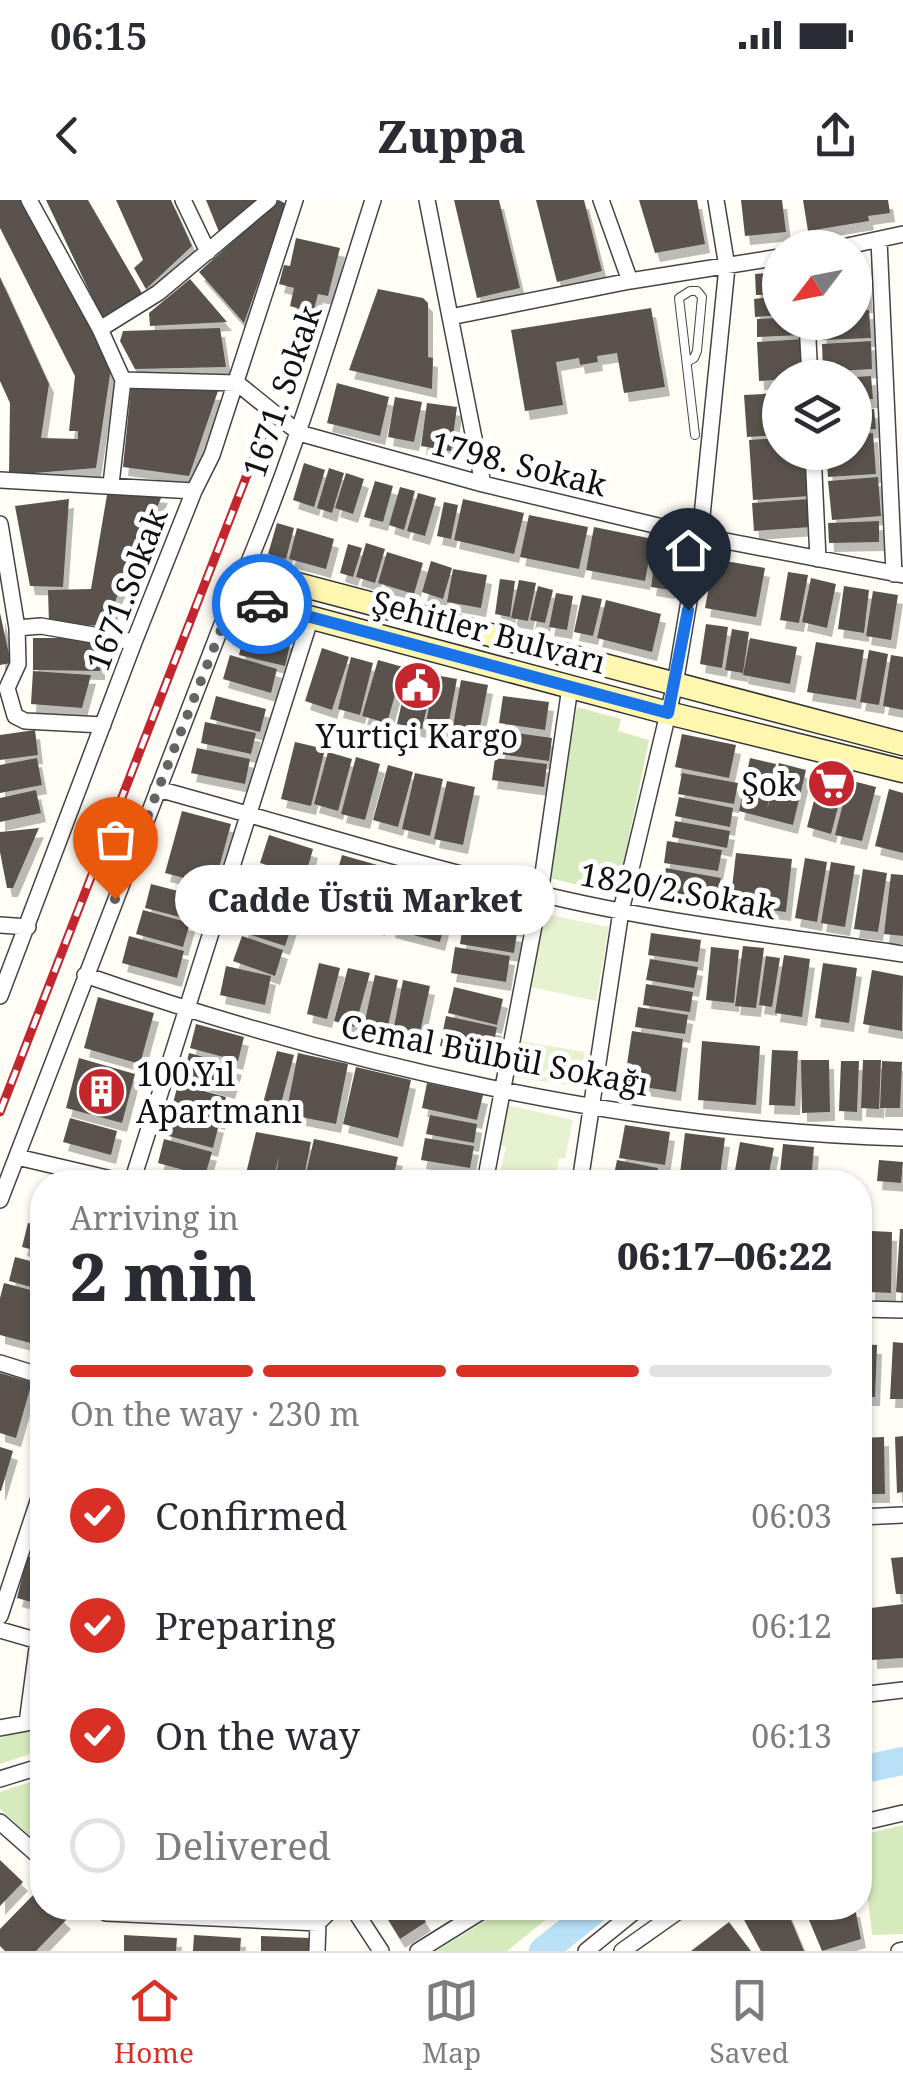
<!DOCTYPE html>
<html lang="en">
<head>
<meta charset="utf-8">
<style>
	:root { --surface:#fff; --page:#f7f7f7; --text:#2b2b33; --muted:#7c7c81; --line:#e1e1e2; --accent:#d93025 }
	body { margin:0; font-family:"Noto Serif",serif; background:var(--page); color:var(--text); height:100vh; display:flex; flex-direction:column; font-size:38px; white-space:nowrap }
	* { box-sizing:border-box; margin:0 }
	p { font-size:32px; color:var(--muted) }
	.icon { flex:none; width:55px; height:55px; fill:none; stroke:currentColor; stroke-width:2; stroke-linecap:round; stroke-linejoin:round }
	.map { position:relative; flex:1; overflow:hidden }
	.side { position:absolute; left:30px; top:970px; width:842px; height:750px; display:flex; flex-direction:column; background:var(--surface); border-radius:40px; box-shadow:0 2px 8px #0004 }
	.side>* { flex:none }
	.needle { width:65px; rotate:238deg }
	.buttons { position:absolute; left:762px; top:30px; display:grid; gap:20px }
	.buttons a { display:grid; place-items:center; width:110px; height:110px; border-radius:50%; background:var(--surface); box-shadow:0 2px 8px #0004; font-size:50px }
	.pin { position:absolute; display:grid; place-items:center; width:85px; height:85px; color:#fff; margin:-102px -42px; border-radius:50% 50% 50% 0; rotate:-45deg; box-shadow:0 0 10px #0007 }
	.pin .icon { rotate:45deg }
	.courier { position:absolute; display:grid; place-items:center; width:100px; height:100px; margin:-50px; border:8px solid #1a73e8; border-radius:50%; background:#fff; color:#222; box-shadow:0 2px 12px #0007 }
	.bubble { position:absolute; height:70px; border-radius:35px; background:var(--surface); box-shadow:0 2px 8px #0004; font-size:32px; font-weight:800; line-height:70px; text-align:center }
	.overview em { font-style:normal; font-weight:800 }
	.overview div { display:flex; flex-direction:column-reverse }
	.overview { display:flex; align-items:center; justify-content:space-between; height:170px; padding:0 40px }
	h1 { font-size:65px; font-weight:800; line-height:75px }
	.bar { display:grid; grid-template-columns:repeat(4,1fr); gap:15px 10px; align-content:center; height:120px; padding:0 40px }
	.bar i { height:12px; border-radius:8px; background:var(--line) }
	.bar .active { background:var(--accent) }
	.bar p { grid-column:span 4 }
	ol { padding:0 40px; list-style:none }
	li { display:flex; align-items:center; gap:30px; height:110px }
	li p { margin-inline-start:auto }
	li .icon { padding:10px; border-radius:50%; background:var(--accent); color:#fff; stroke-width:4 }
	li:last-child { color:var(--muted) }
	li i { width:55px; height:55px; border:5px solid var(--line); border-radius:50% }
	.status { display:flex; justify-content:space-between; align-items:center; height:70px; padding:0 50px; background:var(--surface); direction:ltr }
	.status svg { height:28px; fill:currentColor }
	header { display:flex; justify-content:space-between; align-items:center; height:130px; padding:0 40px; background:var(--surface); font-size:45px; font-weight:800 }
	.tabs { display:flex; justify-content:space-around; align-items:center; height:140px; border-top:2px solid var(--line); background:var(--surface); font-size:28px; color:var(--muted) }
	.tabs a { display:grid; justify-items:center; gap:5px }
	.tabs .active { color:var(--accent) }
	.map>svg:first-child { display:block }
	.green { fill:#d5ebbd }
	.pitch { fill:#e6f2cf }
	.lines { fill:none; stroke-linecap:round; stroke-linejoin:round }
	.river { stroke:#b9e0f7; stroke-width:28 }
	.building { fill:#5a524d; filter:url(#shadow) }
	.lane-casing { stroke:#444; stroke-width:10 }
	.street-casing { stroke:#444; stroke-width:18 }
	.secondary-casing { stroke:#333; stroke-width:25 }
	.lane { stroke:#fff; stroke-width:8 }
	.street { stroke:#fff; stroke-width:15 }
	.secondary { stroke:#fff6b0; stroke-width:22 }
	.rail-casing { stroke:#c4262e; stroke-width:9 }
	.rail { stroke:#fff; stroke-width:5; stroke-dasharray:15; stroke-linecap:butt }
	.done { stroke:#646461; stroke-width:10; stroke-dasharray:0 18 }
	.route { stroke:#1a73e8; stroke-width:12 }
	.labels { text-anchor:middle; dominant-baseline:central; stroke-width:10; stroke-linejoin:round; paint-order:stroke }
	.street-label { font-size:32px; fill:#111; stroke:#fff }
	.poi-label { font-size:32px; fill:#111; stroke:#fff }
</style>
</head>
<body>
<div class="status"><b>06:15</b><svg viewBox="0 0 49 12"><path d="M0 12V9h3v3zM5 12V6h3v6zM10 12V3h3v9zM15 12V0h3v12zM26 1h20v11H26zM47 4h2v5h-2z"/></svg></div>
<header><svg class="icon" aria-label="back" viewBox="0 0 24 24"><path d="M15 5l-7 7 7 7"/></svg>Zuppa<svg class="icon" aria-label="share" viewBox="0 0 24 24"><path d="M12 15V3M7 8l5-5 5 5M5 13v7h14v-7"/></svg></header>
<div class="map">
<svg width="903" height="1751" viewBox="0 0 903 1751">
	<defs>
		<filter id="shadow"><feDropShadow dx="5" dy="9" stdDeviation="0" flood-color="#0004"/></filter>
	</defs>
	<rect width="100%" height="100%" fill="#fffdf5"/>
	<!-- green -->
	<path class="green" d="M577,507L621,519L618,531L649,540L617,695L546,677Z
		M42,1471V1550L0,1564V1538L29,1529Z
		M42,1578V1647L0,1609V1592Z
		M903,1625V1734L872,1735L861,1635Z
		M506,1708H560L507,1751H436Z"/>
	<!-- pitch -->
	<path class="pitch" d="M545,714L609,727L596,801L531,787Z
		M521,841L585,852L579,887L514,877Z
		M507,905L573,920L565,959L559,958L554,982H498L506,947L499,945Z"/>
	<g class="lines">
		<!-- river -->
		<path class="river" d="M860,1570L903,1561
			M543,1751L597,1708"/>
	</g>
	<!-- building -->
	<path class="building" d="M0,0H23L111,168L96,268L9,275L10,203L0,181V77L49,184L41,238L78,239V231H69L75,176L0,28Z
		M46,0H88L143,95L103,120Z
		M116,0H171L192,46L146,89L134,68L143,60Z
		M206,0H259L219,32Z
		M279,0L286,4L244,123L199,72Z
		M454,0H499L520,88L477,98Z
		M536,0H584L602,71L557,82Z
		M639,0H697L705,44L655,53Z
		M741,0H782L786,32L745,36Z
		M803,0H888L890,13L868,16L869,21L808,31Z
		M296,38L340,48L328,96L318,94L313,113L290,106L294,88L279,84L284,65L290,66Z
		M864,64L868,104L855,105V65Z
		M780,72V94L756,95L755,74Z
		M190,79L227,122L150,126L149,113Z
		M378,89L423,98L428,103V157L433,158L432,189L349,170Z
		M780,96V115L755,117L754,99Z
		M651,108L665,187L624,193L617,153L597,156L598,162L580,165L579,158L556,162L563,205L525,211L511,130Z
		M869,110L871,138L822,140L821,122H855V111Z
		M780,118V122H801L802,135L757,137V119Z
		M220,128L226,167L135,169L120,141L123,131Z
		M804,139L806,178L759,181L757,142Z
		M871,141L872,169L823,172L822,144Z
		M871,176L873,199L855,200V177Z
		M337,183L389,197L380,236L327,223Z
		M131,187L218,191L189,276L123,267Z
		M780,193V235L747,237L744,195Z
		M395,197L422,202L414,242L388,237Z
		M427,203L457,207L451,251L421,246Z
		M874,209L876,229L855,230V210Z
		M873,233L876,274L828,277L826,252H855V235Z
		M780,238V252H807L810,296L753,300L749,240Z
		M304,263L325,270L314,307L293,300Z
		M329,268L344,273L332,313L317,308Z
		M346,273L364,279L353,314L335,308Z
		M878,277L881,316L832,320L828,281Z
		M375,281L393,286L383,322L364,317Z
		M400,287L415,291L404,330L389,325Z
		M108,289L163,294L118,393L108,426L49,423L48,390L91,389Z
		M418,293L436,298L425,336L407,331Z
		M69,299L63,387L30,386L15,306Z
		M463,299L524,313L514,354L454,340Z
		M809,299L811,327L754,331L752,303Z
		M444,302L458,305L451,339L437,336Z
		M529,315L588,327L579,369L520,357Z
		M879,321V342L829,343L828,323Z
		M277,323L294,328L286,359L268,354Z
		M594,327L653,339L645,381L586,370Z
		M297,328L334,339L326,369L289,359Z
		M366,343L385,349L375,383L356,377Z
		M657,343L677,347L670,390L651,387Z
		M348,344L362,348L353,377L340,373Z
		M387,352L423,363L414,394L378,383Z
		M714,359L765,368L756,417L705,408Z
		M431,361L452,368L443,399L422,392Z
		M453,369L487,375L481,408L447,402Z
		M788,372L808,375L799,423L780,420Z
		M811,378L836,384L827,428L802,422Z
		M500,379L515,381L510,417L495,414Z
		M519,380L536,383L528,421L511,418Z
		M538,386L553,390L545,423L530,420Z
		M844,386L869,390L864,433L838,429Z
		M873,391L898,395L891,440L866,436Z
		M556,393L573,396L567,430L549,427Z
		M582,395L602,399L593,436L574,432Z
		M606,400L661,414L652,452L597,438Z
		M0,413L11,463L0,465Z
		M706,424L728,427L722,468L700,464Z
		M245,428L291,440L285,466L239,455Z
		M732,429L749,432L743,473L725,470Z
		M33,438H100V471L33,470Z
		M750,438L797,447L790,484L743,475Z
		M816,442L864,450L856,500L807,492Z
		M322,448L349,457L332,510L305,501Z
		M869,450L888,454L879,505L860,502Z
		M230,455L277,469L271,493L223,479Z
		M891,455L903,457V510L883,506Z
		M351,457L373,463L360,515L338,509Z
		M378,460L403,467L387,523L362,516Z
		M33,471L91,475L82,508L31,504Z
		M409,471L434,476L422,529L397,524Z
		M435,475L457,479L447,532L425,528Z
		M461,480L488,485L478,537L452,532Z
		M216,496L266,509L260,532L210,519Z
		M503,496L549,502L545,530L499,523Z
		M205,522L256,533L251,554L201,543Z
		M35,530L38,555L0,560V535Z
		M502,531L552,538L549,561L499,554Z
		M682,534L736,545L729,578L675,567Z
		M295,542L325,549L311,606L281,599Z
		M197,548L250,559L245,584L191,573Z
		M328,552L352,559L338,611L314,604Z
		M356,557L380,564L365,620L341,614Z
		M37,558L42,585L0,593V565Z
		M495,558L547,564L544,587L492,580Z
		M750,558L776,564L767,610L779,563L806,570L793,625L739,611Z
		M388,565L413,572L398,627L373,620Z
		M415,573L443,579L430,636L402,629Z
		M682,573L738,583L734,604L678,594Z
		M821,574L845,580L831,634L807,627Z
		M849,580L876,587L862,641L835,635Z
		M447,581L475,587L463,645L434,639Z
		M889,589L903,593V653L875,646Z
		M36,590L41,613L0,622V598Z
		M679,597L733,608L730,627L675,616Z
		M182,611L231,624L214,686L165,673Z
		M675,621L730,631L727,648L672,637Z
		M39,628L13,688H7L0,652V632Z
		M269,635L313,649L305,677L260,663Z
		M667,641L722,650L718,671L664,663Z
		M736,653L792,659L786,712L730,705Z
		M342,655L395,670L380,727L326,713Z
		M805,658L827,662L817,722L795,718Z
		M831,662L855,666L845,727L821,723Z
		M259,667L305,679L299,706L252,694Z
		M666,668L721,678L716,705L662,695Z
		M863,669L887,673L878,732L854,729Z
		M403,674L454,687L440,742L390,729Z
		M891,674L903,675V736L884,734Z
		M151,684L205,698L199,722L145,708Z
		M472,687L524,698L517,728L466,717Z
		M251,704L294,719L285,746L242,732Z
		M143,710L190,723L183,747L136,734Z
		M463,724L517,733L514,753L460,744Z
		M651,733L701,740L698,762L648,755Z
		M129,736L184,751L177,778L122,763Z
		M242,736L283,750L275,776L233,761Z
		M743,746L764,748L756,808L735,806Z
		M455,747L510,756L506,782L451,773Z
		M711,747L739,750L734,803L706,800Z
		M784,755L810,759L802,817L775,813Z
		M766,756L780,758L772,807L759,805Z
		M650,759L698,767L694,788L646,780Z
		M319,763L340,768L327,819L307,814Z
		M823,763L857,768L849,823L815,818Z
		M226,766L271,776L265,805L220,795Z
		M348,768L370,773L355,827L334,821Z
		M872,770L903,776L902,831L863,824Z
		M375,775L398,780L386,835L363,829Z
		M403,780L430,786L418,842L392,837Z
		M646,784L693,792L690,812L643,805Z
		M454,787L503,799L497,825L448,813Z
		M98,797L154,813L140,864L84,848Z
		M638,807L688,815L685,834L635,827Z
		M446,816L497,827L491,857L440,846Z
		M196,824L244,837L238,861L190,848Z
		M632,831L683,839L676,892L624,884Z
		M702,841L760,846L756,905L698,900Z
		M772,850L798,851L795,906L769,905Z
		M277,851L294,855L279,911L262,907Z
		M189,853L237,866L230,890L183,877Z
		M298,853L348,864L336,924L286,914Z
		M79,858L135,874L122,923L66,908Z
		M801,860H829L830,912L802,913Z
		M863,860H881L879,909L861,908Z
		M841,861H859L857,912L839,911Z
		M882,861L902,862L900,908H880Z
		M356,867L411,880L398,938L343,924Z
		M427,883L483,895L477,920L422,908Z
		M178,884L226,897L220,921L172,907Z
		M171,911L219,924L213,948L165,935Z
		M430,915L477,924L474,943L426,934Z
		M70,918L117,931L111,955L63,942Z
		M625,925L670,932L665,965L619,958Z
		M256,932L311,942L303,982H275L279,956L273,982H244Z
		M685,933L725,938L719,982H679Z
		M425,938L474,946L470,968L421,960Z
		M164,939L212,952L205,976L158,963Z
		M314,939L398,957L392,982H304Z
		M740,942L774,948L767,982H733Z
		M783,944L814,947L811,982H779Z
		M617,960L658,968L655,982L613,980Z
		M879,960L903,962L901,983L877,981Z
		M417,973L462,980L461,982H415Z
		M28,1023L42,1026V1052L22,1047Z
		M900,1029H903V1093L896,1092Z
		M871,1031L892,1032L891,1093L870,1092Z
		M860,1035L870,1036L865,1091H860Z
		M15,1057L42,1064V1090L9,1081Z
		M4,1083L42,1093V1146L0,1135V1098Z
		M893,1142L903,1143V1199H890Z
		M860,1144L877,1145L875,1197H860Z
		M0,1173L32,1182L16,1238L0,1233Z
		M903,1236V1292L897,1293L895,1237Z
		M884,1237L885,1294H860V1238Z
		M0,1247L13,1251L1,1291H0Z
		M27,1356L42,1360V1405L17,1398Z
		M903,1357V1394H896L891,1358Z
		M903,1404V1458L872,1460L871,1408Z
		M0,1660L23,1682L0,1706Z
		M37,1691L42,1697V1708H53L66,1720L36,1751H5L0,1746V1729Z
		M381,1708H417L426,1722L400,1739Z
		M767,1708H786L804,1751H761L743,1718Z
		M804,1708H855L861,1739L822,1751Z
		M729,1722L751,1751H691Z
		M124,1735L177,1738L176,1751H124Z
		M194,1735L241,1738L240,1751H193Z
		M261,1736L310,1738L309,1751H261Z"/>
	<g class="lines">
		<defs>
			<path id="lane" d="M687,162L694,158L697,151L702,97L697,91H690L679,98L695,235"/>
			<path id="street" d="M29,0L100,129L123,180L111,284
				M183,0L208,52
				M427,0L483,284
				M601,0L630,81
				M879,40L894,374
				M838,48L903,34
				M450,117L630,81L780,57
				M807,122L810,178
				M100,129L158,93L269,0
				M123,180L237,183L299,233L483,284L700,336L903,375
				M813,252L818,359
				M0,280L194,291
				M0,324L17,428L41,426L134,442
				M17,428L18,464L7,488L15,516L25,521L103,525
				M158,589C286,624 412,664 541,694C660,723 783,736 903,754
				M0,725L28,727
				M85,775C344,865 629,930 903,938
				M0,796L134,442L194,291L212,255L295,0
				M17,957L124,982
				M132,982L311,417
				M485,982L540,694L570,487
				M580,982L621,711L675,484L700,336L727,67L716,0
				M0,1000L224,419C286,284 328,142 373,0
				M860,1109L903,1110
				M0,1163L42,1176
				M860,1317L903,1315
				M860,1350L862,1317
				M0,1416L42,1289
				M0,1430L42,1442
				M860,1495L903,1490
				M0,1528L27,1523L38,1441
				M0,1579L42,1566
				M0,1622L42,1659
				M860,1623L903,1613
				M99,1708L106,1713L318,1723
				M353,1708L381,1751
				M317,1751L318,1723L333,1708
				M418,1751L487,1708
				M586,1751L639,1708
				M622,1751L683,1708
				M899,1751L903,1750"/>
			<path id="secondary" d="M248,371L903,544
				M234,397L668,513L903,571"/>
		</defs>
		<!-- lane casing -->
		<use href="#lane" class="lane-casing"/>
		<!-- street casing -->
		<use href="#street" class="street-casing"/>
		<!-- secondary casing -->
		<use href="#secondary" class="secondary-casing"/>
		<!-- lane -->
		<use href="#lane" class="lane"/>
		<!-- street -->
		<use href="#street" class="street"/>
		<!-- secondary -->
		<use href="#secondary" class="secondary"/>
		<defs>
			<path id="rail" d="M0,912L262,236"/>
		</defs>
		<!-- rail casing -->
		<use href="#rail" class="rail-casing"/>
		<!-- rail -->
		<use href="#rail" class="rail"/>
	</g>
	<g class="lines">
		<!-- done -->
		<path class="done" d="M115,699L234,397L262,404"/>
		<!-- route -->
		<path class="route" d="M262,404L668,513L688,410"/>
	</g>
	<!-- icons -->
	<defs>
		<symbol id="civic-disc" viewBox="-11 -11 22 22"><circle r="9.5" fill="#c4262e" stroke="#fff"/><path d="M-.6-6.5H3V-4.5H.6V-3L4-1V1h2V6H-6V1h2V-1L-.6-3ZM-1.2 2.5V6h2.4V2.5Z" fill="#fff"/></symbol>
		<symbol id="supermarket-disc" viewBox="-11 -11 22 22"><circle r="9.5" fill="#c4262e" stroke="#fff"/><path d="M-6-5.5h2.5l.6 2H6L4.5 2H-2.5L-4.4-4H-6ZM-1.5 3.2a1.3 1.3 0 1 0 .1 0ZM3 3.2a1.3 1.3 0 1 0 .1 0Z" fill="#fff"/></symbol>
		<symbol id="building-disc" viewBox="-11 -11 22 22"><circle r="9.5" fill="#c4262e" stroke="#fff"/><path d="M-4-6H4V6H1V3H-1V6H-4ZM-2.5-4.3h1.7v1.8h-1.7ZM.8-4.3h1.7v1.8H.8ZM-2.5-1h1.7V.8h-1.7ZM.8-1h1.7V.8H.8Z" fill="#fff"/></symbol>
	</defs>
	<g fill-rule="evenodd">
		<use href="#civic-disc" x="390" y="458" width="55" height="55"/>
		<use href="#supermarket-disc" x="804" y="556" width="55" height="55"/>
		<use href="#building-disc" x="74" y="864" width="55" height="55"/>
	</g>
	<g class="labels">
		<!-- street labels -->
		<g class="street-label">
			<text transform="translate(281 191) rotate(-71)">1671. Sokak</text>
			<text transform="translate(519 263) rotate(14)">1798. Sokak</text>
			<text transform="translate(126 389) rotate(-69)">1671.Sokak</text>
			<text transform="translate(489 431) rotate(15)">Şehitler Bulvarı</text>
			<text transform="translate(678 690) rotate(10)">1820/2.Sokak</text>
			<text transform="translate(495 854) rotate(11)">Cemal Bülbül Sokağı</text>
		</g>
		<!-- poi labels -->
		<g class="poi-label">
			<text x="417" y="535">Yurtiçi Kargo</text>
			<text x="796" y="583" text-anchor="end">Şok</text>
			<text x="136" y="873" text-anchor="start">100.Yıl<tspan x="136" dy="37">Apartmanı</tspan></text>
		</g>
	</g>
</svg>
<div class="buttons">
<a><svg class="needle" viewBox="-14 -14 28 28"><path d="M0-13l5 13h-10z" fill="#e53935"/><path d="M0 13l5-13h-10z" fill="#7c7c81"/></svg></a>
<a><svg class="icon" aria-label="layers" viewBox="0 0 24 24"><path d="M12 4l9 5-9 5-9-5zM3 14l9 5 9-5"/></svg></a>
</div>
<div class="pin" style="left:115px;top:699px;background:#ea580c"><svg class="icon" aria-label="bag" viewBox="0 0 24 24"><path d="M5 8h14l-1 12H6zM9 8a3 3 0 0 1 6 0"/></svg></div>
<div class="pin" style="left:688px;top:410px;background:#1f2937"><svg class="icon" aria-label="home" viewBox="0 0 24 24"><path d="M3 11l9-7 9 7M6 9v11h12V9"/></svg></div>
<div class="courier" style="left:262px;top:404px"><svg class="icon" aria-label="car" viewBox="0 0 24 24"><path d="M5 17H2v-5l4-1 3-4h7l3 4 3 1v5h-3M9 17h6M6 11h13"/><circle cx="7" cy="17" r="2"/><circle cx="17" cy="17" r="2"/></svg></div>
<div class="bubble" style="left:175px;top:665px;width:380px">Cadde Üstü Market</div>
<section class="side">
<div class="overview"><div><h1>2 min</h1><p>Arriving in</p></div><em>06:17–06:22</em></div>
<div class="bar"><i class="active"></i><i class="active"></i><i class="active"></i><i></i><p>On the way · 230 m</p></div>
<ol>
<li><svg class="icon" aria-label="check" viewBox="0 0 24 24"><path d="M5 12l5 5 9-10"/></svg>Confirmed<p>06:03</p></li>
<li><svg class="icon" aria-label="check" viewBox="0 0 24 24"><path d="M5 12l5 5 9-10"/></svg>Preparing<p>06:12</p></li>
<li><svg class="icon" aria-label="check" viewBox="0 0 24 24"><path d="M5 12l5 5 9-10"/></svg>On the way<p>06:13</p></li>
<li><i></i>Delivered</li>
</ol>
</section>
</div>
<nav class="tabs">
<a class="active"><svg class="icon" aria-label="home" viewBox="0 0 24 24"><path d="M3 11l9-7 9 7M6 9v11h12V9"/></svg>Home</a>
<a><svg class="icon" aria-label="map" viewBox="0 0 24 24"><path d="M3 6l6-2 6 2 6-2v14l-6 2-6-2-6 2zM9 4v14M15 6v14"/></svg>Map</a>
<a><svg class="icon" aria-label="saved" viewBox="0 0 24 24"><path d="M7 4h10v16l-5-4-5 4z"/></svg>Saved</a>
</nav>
</body>
</html>
